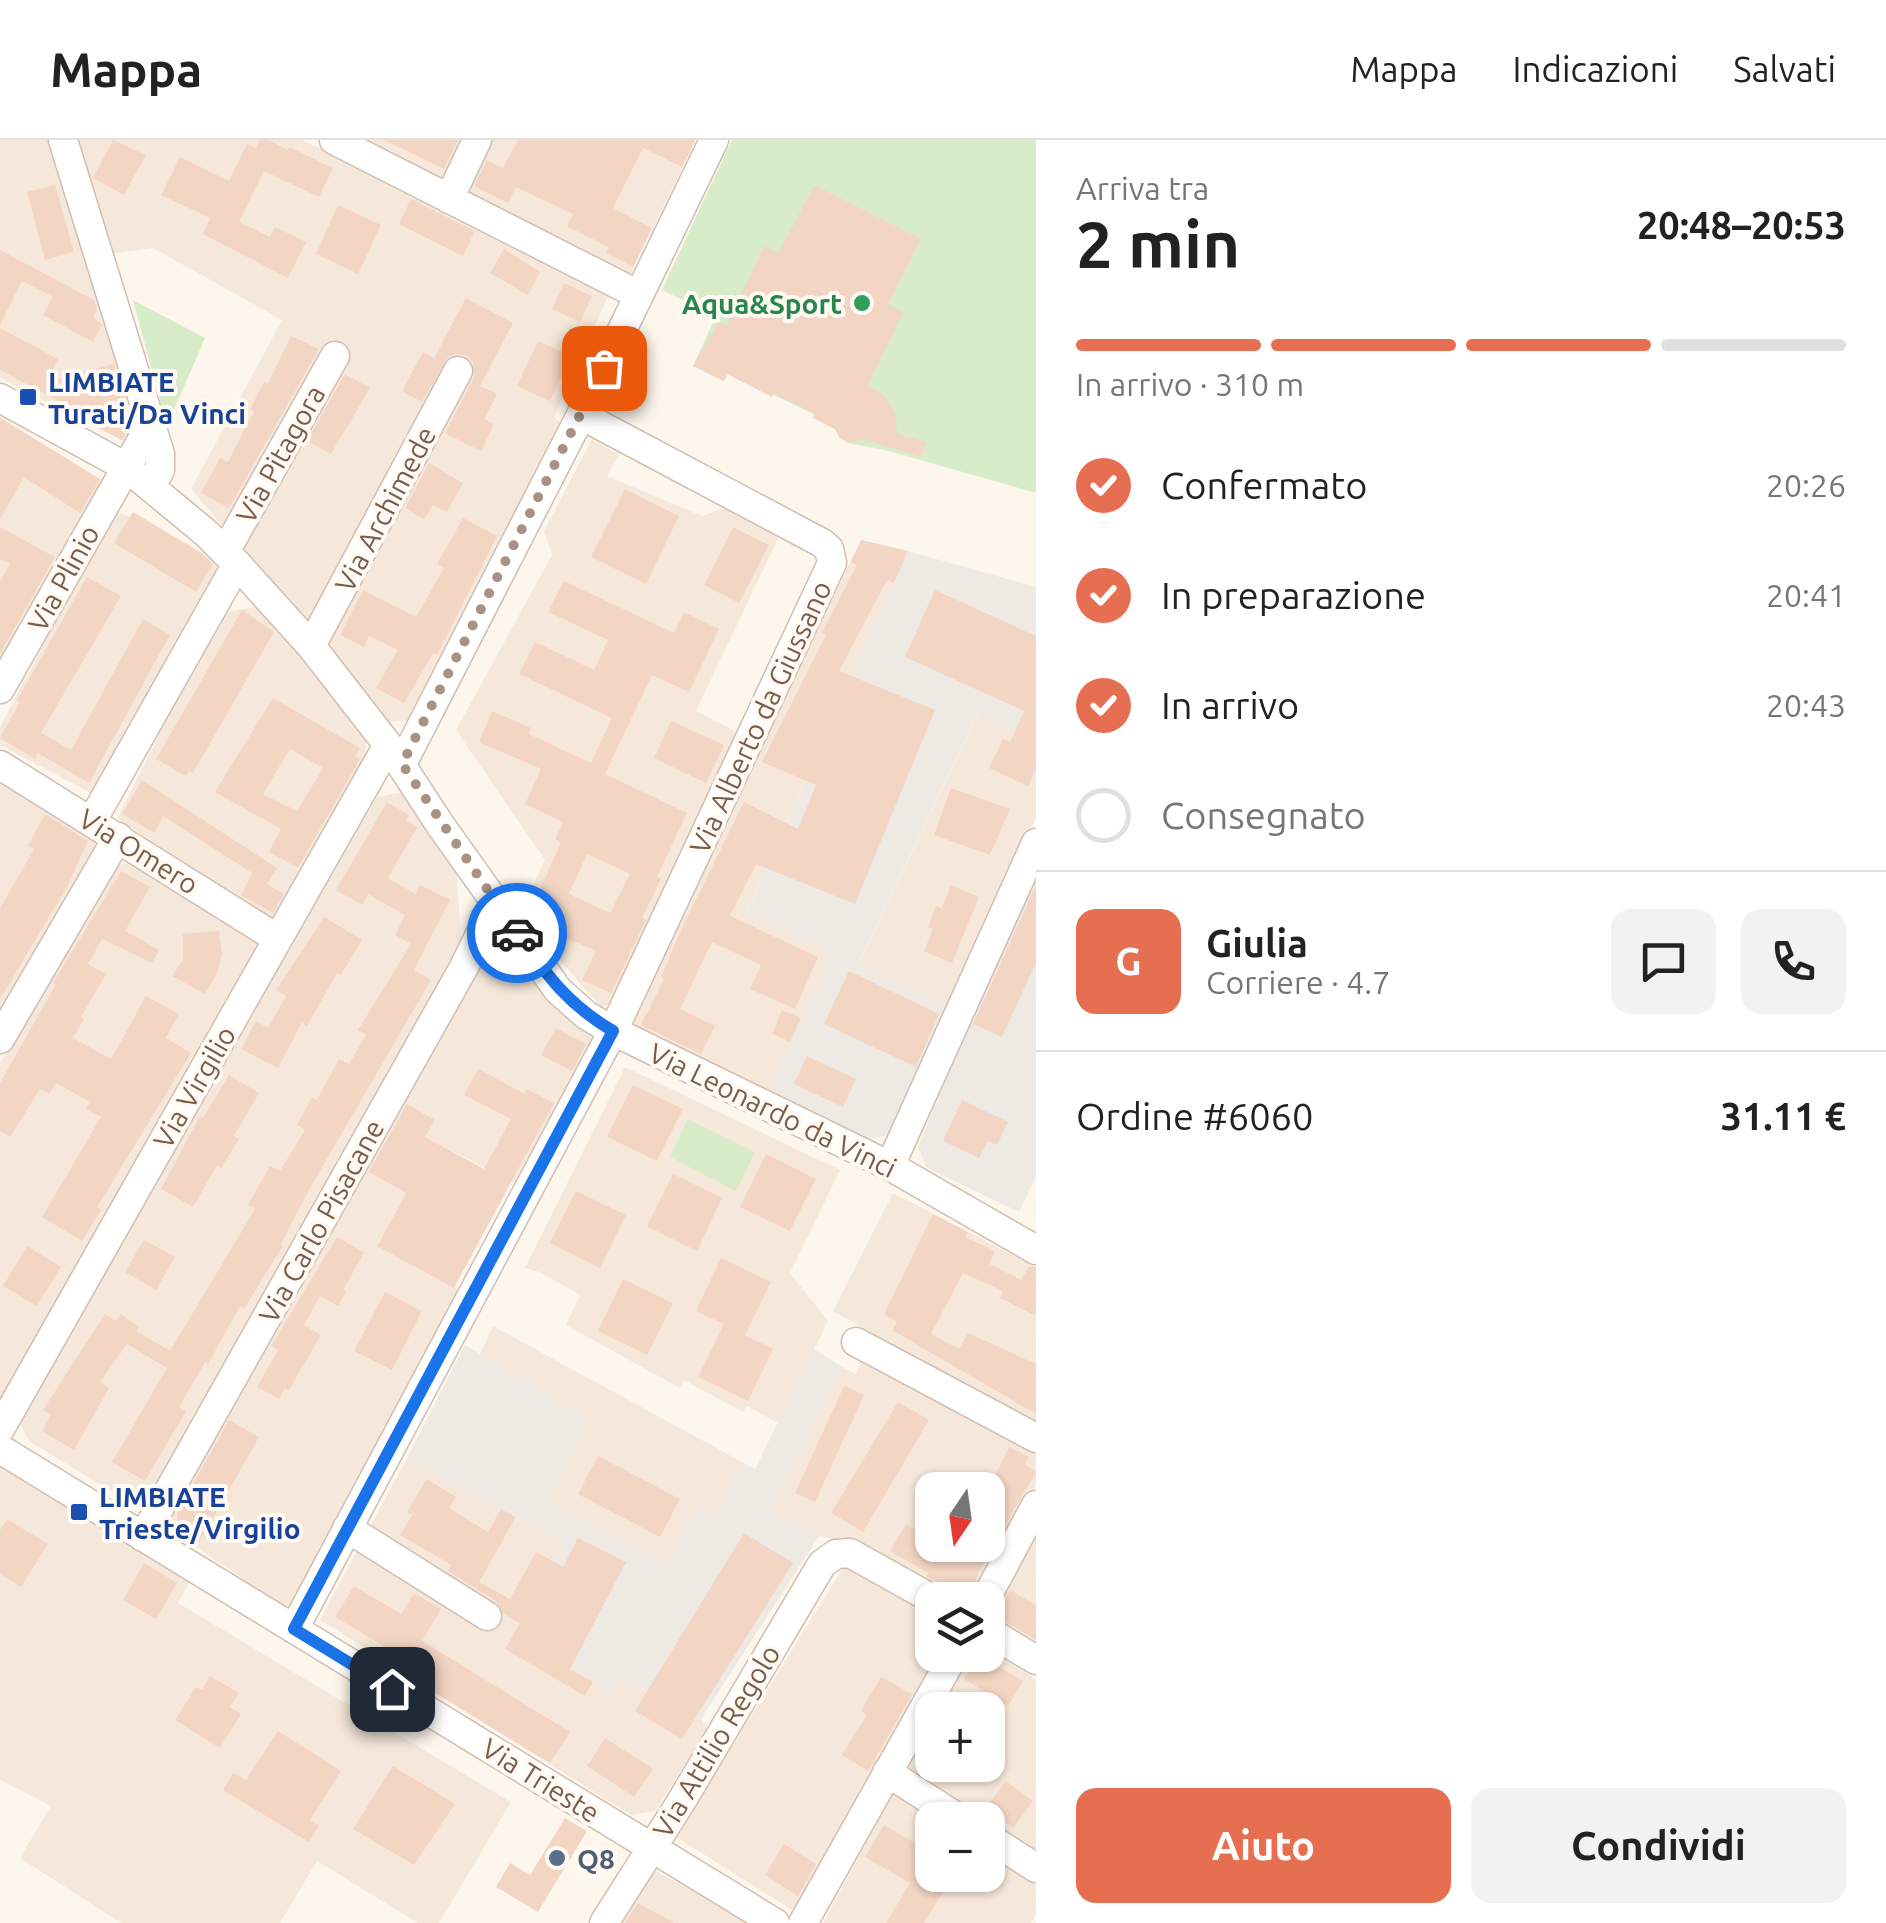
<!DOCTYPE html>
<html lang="it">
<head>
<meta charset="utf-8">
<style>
	:root { --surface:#fff; --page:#f2f2f2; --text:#222; --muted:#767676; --line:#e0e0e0; --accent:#e76f51 }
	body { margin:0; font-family:Ubuntu,sans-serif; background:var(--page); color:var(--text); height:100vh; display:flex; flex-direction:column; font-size:38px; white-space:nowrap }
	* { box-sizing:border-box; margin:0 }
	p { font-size:32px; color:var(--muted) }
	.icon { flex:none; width:55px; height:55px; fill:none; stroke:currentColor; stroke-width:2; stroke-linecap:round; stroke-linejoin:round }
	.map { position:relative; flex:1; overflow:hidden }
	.drawer { display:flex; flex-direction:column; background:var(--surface); width:850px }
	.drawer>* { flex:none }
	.needle { width:65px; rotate:193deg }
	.fabs { position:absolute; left:915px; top:1332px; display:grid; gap:20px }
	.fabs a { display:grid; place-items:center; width:90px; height:90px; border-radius:20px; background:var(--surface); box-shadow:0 2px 8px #0004; font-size:50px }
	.pin { position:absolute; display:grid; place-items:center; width:85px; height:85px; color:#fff; margin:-42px; border-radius:20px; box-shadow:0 5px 15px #0006 }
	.courier { position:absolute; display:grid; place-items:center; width:100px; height:100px; margin:-50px; border:8px solid #1a73e8; border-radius:50%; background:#fff; color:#222; box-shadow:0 2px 12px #0007 }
	.summary em { font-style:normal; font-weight:700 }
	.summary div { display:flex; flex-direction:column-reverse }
	.summary { display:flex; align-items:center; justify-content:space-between; height:170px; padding:0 40px }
	h1 { font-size:65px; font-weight:700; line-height:75px }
	.bar { display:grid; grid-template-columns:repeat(4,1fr); gap:15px 10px; align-content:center; height:120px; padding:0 40px }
	.bar i { height:12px; border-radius:8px; background:var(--line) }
	.bar .current { background:var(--accent) }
	.bar p { grid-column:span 4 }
	.line { display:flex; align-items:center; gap:25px; padding:0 40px; border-top:2px solid var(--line) }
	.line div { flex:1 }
	.round { display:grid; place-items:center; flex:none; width:105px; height:105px; border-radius:20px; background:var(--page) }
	ol { padding:0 40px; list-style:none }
	li { display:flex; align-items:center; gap:30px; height:110px }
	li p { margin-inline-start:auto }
	li .icon { padding:10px; border-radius:50%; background:var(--accent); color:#fff; stroke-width:4 }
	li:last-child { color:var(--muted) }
	li i { width:55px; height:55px; border:5px solid var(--line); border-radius:50% }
	.primary-button { display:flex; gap:20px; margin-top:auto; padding:20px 40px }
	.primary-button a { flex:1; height:115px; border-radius:20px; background:var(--accent); color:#fff; font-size:40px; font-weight:700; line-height:115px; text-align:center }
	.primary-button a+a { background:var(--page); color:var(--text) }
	header { display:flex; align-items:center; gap:60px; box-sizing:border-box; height:140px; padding:0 50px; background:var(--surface); border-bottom:2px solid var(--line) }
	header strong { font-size:48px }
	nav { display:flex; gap:55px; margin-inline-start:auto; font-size:35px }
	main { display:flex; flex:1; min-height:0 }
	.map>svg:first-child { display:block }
	.residential { fill:#f5e8da; fill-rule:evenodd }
	.industrial { fill:#efe9e4 }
	.green { fill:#d8ecc9 }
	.building { fill:#f3d5c3; fill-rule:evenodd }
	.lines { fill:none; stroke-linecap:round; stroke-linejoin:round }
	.minor-casing { stroke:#d1beb0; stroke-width:31 }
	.minor { stroke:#fff; stroke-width:28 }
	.done { stroke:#a89285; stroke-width:10; stroke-dasharray:0 18 }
	.route { stroke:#1a73e8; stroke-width:12 }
	.leisure-dot { fill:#2e9e5b; stroke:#fffaf3; stroke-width:4 }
	.transit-dot { fill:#1a4fb4; stroke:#fffaf3; stroke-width:4 }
	.service-dot { fill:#5c6f8a; stroke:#fffaf3; stroke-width:4 }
	.labels { text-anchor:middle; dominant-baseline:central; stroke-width:8; stroke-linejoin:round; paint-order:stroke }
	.leisure-label { font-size:28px; font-weight:bold; fill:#27864d; stroke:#fffaf3; text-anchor:end }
	.transit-label { font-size:28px; font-weight:bold; fill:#164399; stroke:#fffaf3; text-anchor:start }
	.street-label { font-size:28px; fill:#7a5c4d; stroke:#fffaf3 }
	.service-label { font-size:28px; font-weight:bold; fill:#4e5e75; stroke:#fffaf3; text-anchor:start }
</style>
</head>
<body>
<header>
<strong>Mappa</strong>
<nav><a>Mappa</a><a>Indicazioni</a><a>Salvati</a></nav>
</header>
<main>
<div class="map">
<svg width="1036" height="1783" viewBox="0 0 1036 1783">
	<rect width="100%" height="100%" fill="#fdf6ec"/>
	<!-- residential -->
	<path class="residential" d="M0,0H50L101,163L103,182L140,277L123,301L0,238Z
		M77,0H303L609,154L554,277L563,285L411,580L389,582L191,349L282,180L153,108L111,114Z
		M366,0H696L630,135Z
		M0,277L104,342L0,521Z
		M592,299L619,315L607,336L702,376L727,367L780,394L696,571L743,595L614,863L601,867L520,774L545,720L456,590L552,415L544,391Z
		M123,374L175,397L215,421L221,429L91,653L0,605V587L113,375Z
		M861,400L908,411L747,771L835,813L768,951L634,889L629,874Z
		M261,466L367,596L365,623L276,781L117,679L220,473Z
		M979,572L1036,599V677L953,868L859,823Z
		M0,640L93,693L97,713L0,879Z
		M403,652L457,736L461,803L152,1353L119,1356L29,1301L20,1283L377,657Z
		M130,723L261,807L0,1266V923L114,725Z
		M501,802L544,856L585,883L594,904L521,1046L434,1002L377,1105L463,1152L292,1473L164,1384L482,824Z
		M625,927L840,1030L790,1133L828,1181L778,1283L747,1266L743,1272L684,1240L680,1248L566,1185L580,1155L540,1132L525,1128Z
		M893,1053L1036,1127V1284L833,1171Z
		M493,1186L742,1322L715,1376L695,1367L665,1424L546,1361L480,1214Z
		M861,1223L1036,1312V1345L973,1460H953L877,1412L819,1396L769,1370L840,1226L856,1234ZM932,1350H988V1405H932Z
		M407,1318L564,1403L520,1483L608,1550L619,1536L701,1579L707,1590L655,1671L631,1675L320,1480Z
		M0,1322L193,1436L178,1463L511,1662L439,1783H418L317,1721L280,1783H121L20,1718L51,1666L0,1640Z
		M1036,1386V1512L999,1491L994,1467Z
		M846,1423L932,1477V1515H941L804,1763L792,1770L676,1697Z
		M988,1509L1036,1539V1721L988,1688V1680H976L912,1636L909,1622L932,1580V1625H988V1570H938L968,1515H988Z
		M893,1654L934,1680L932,1735H988V1714L1036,1745V1774L1031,1783H823Z
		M650,1728L745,1778L749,1783H617Z"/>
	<!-- industrial -->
	<path class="industrial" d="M908,411L1036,447V599L978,573L859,822L953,868L891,994L870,999L768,951L834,813L747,772Z
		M1036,738V1036L1019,1072L927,1028L918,1007L969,882Z
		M465,1205L589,1279L547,1361L665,1424L695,1367L715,1376L742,1322L755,1329L814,1209L840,1226L770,1370L819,1396L701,1579L620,1536L608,1551L513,1496L564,1403L407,1318Z"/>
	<!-- green -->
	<path class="green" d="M732,0H1036V353L885,310L848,303L839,297L835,289L813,278L814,274L728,234L724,241L693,226L716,176L662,150Z
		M133,160L205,198L167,286Z
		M688,979L755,1012L736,1051L670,1017Z"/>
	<!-- building -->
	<path class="building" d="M113,0L146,15L124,55L93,38Z
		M260,0H268L288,10L289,7L333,28L319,57L264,31L239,82L270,97L275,87L306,102L288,138L203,94L210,78L161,55L180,17L229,41L247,4L256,8Z
		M384,0H458L444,29Z
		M518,0H695L682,27L643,8L613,68L652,88L633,127L606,113L609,107L567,86L573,74L516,47L508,63L474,46L487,20L503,28Z
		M55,45L74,112L45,120L27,52Z
		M814,45L921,99L888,165L903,172L868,246L884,255L895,273L897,294L926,302L921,317L863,299L848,303L839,297L835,289L813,278L815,274L774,253L772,257L727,234L724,241L693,226L719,182L727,185L764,106L779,113Z
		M411,59L475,91L463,116L399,84Z
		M338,65L381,85L358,134L316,114Z
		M504,109L540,132L528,155L490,133Z
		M0,110L94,160L97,170L93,177L102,185L93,202L43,175L53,157L22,141L0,185Z
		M564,143L592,156L580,182L552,169Z
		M466,158L513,183L480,246L497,254L484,279L494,284L481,311L445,293L474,238L473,223L467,216L458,214L448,217L422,262L402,251L423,212L434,218Z
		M0,188L58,219L46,242L114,224L132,282L122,300L58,267L61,262L0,230Z
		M291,196L319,209L229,368L201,353L220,318L228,322L254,271L250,269L264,242L268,244Z
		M538,201L571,216L550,261L517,246Z
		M345,234L370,248L331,314L307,301Z
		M0,278L100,339L80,373L24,337L0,379Z
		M429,323L463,343L447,372L433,365L424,379L405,368Z
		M625,349L679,376L646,444L591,417Z
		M133,372L200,412L213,424L196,452L114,403Z
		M463,378L497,396L437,515L433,513L404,563L376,548L398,510L369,496L364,507L340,495L363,450L416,477L444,428L437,424Z
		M0,387L55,417L0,514V442L10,424L0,419Z
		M733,387L769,405L739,463L704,445Z
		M861,400L908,411L894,443L887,440L839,531L935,570L855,764L756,724L730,776L818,817L795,869L750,849L761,825L712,802L680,869L715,886L701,914L641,885L664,839L661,837L682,788L744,662L798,689L816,645L762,622L826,495L822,492L857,425L851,422Z
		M87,437L121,456L41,593L71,610L143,479L170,495L89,643L38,613L35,619L0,598L20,562L17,560Z
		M564,441L674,493L684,472L719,489L689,552L652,535L605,634L687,673L657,737L661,739L642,778L646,780L611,853L582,840L596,811L548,790L554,777L532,768L561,702L555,699L563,682L525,664L541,629L479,602L492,571L531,588L529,594L591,623L612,578L519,534L535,502L594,530L608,500L548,472ZM587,714L630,734L610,773L569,754Z
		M935,450L1036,496V629L1028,646L989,628L1003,599L1010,602L1024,571L905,517Z
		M242,470L274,492L193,633L189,631L186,636L156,619Z
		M273,558L360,608L355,616L360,619L298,728L269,712L281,689L215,652ZM290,609L323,628L297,671L263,654Z
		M671,581L724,605L706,643L654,618Z
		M142,640L277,728L267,744L284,754L273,773L241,755L252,733L163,676L154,693L122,674Z
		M951,648L1010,669L990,715L934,695Z
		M387,662L409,675L405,681L417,687L388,738L416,754L420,745L450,760L414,830L431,840L310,1048L281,1104L283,1106L244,1169L240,1166L208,1224L205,1222L179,1267L186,1271L145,1341L112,1322L167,1228L127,1204L100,1242L109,1248L74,1310L42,1291L51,1275L43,1270L105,1174L116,1181L121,1174L139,1187L136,1191L170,1211L255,1069L248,1065L270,1026L280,1031L305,990L297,985L312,957L317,960L339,919L349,924L366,895L358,890L411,804L395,795L405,775L368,754L362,765L336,750Z
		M45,674L88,701L68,745L0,859V768L34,709L28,706Z
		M121,731L150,747L125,791L159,810L152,823L102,799L88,824L106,834L81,877L84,879L73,898L111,919L146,856L179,874L166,898L191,913L97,1067L101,1070L82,1101L42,1077L101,977L86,969L90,962L56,943L49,954L40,949L10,997L0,991V943L56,844L53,843Z
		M951,745L979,757L952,823L924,811L933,789L928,787L936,766L942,768Z
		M1036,745V823L1002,897L973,884Z
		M324,777L362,800L341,835L337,833L307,886L302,882L278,928L241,909L256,881L268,888L286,856L276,850Z
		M219,791L222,814L217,833L205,854L172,836L183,820V794Z
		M849,831L939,874L916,927L824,884Z
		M782,870L801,878L790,902L772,894Z
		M556,888L586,904L572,931L541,915Z
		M807,916L856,939L843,967L794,944Z
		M478,929L525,954L527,949L554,963L454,1148L377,1106L406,1053L369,1032L407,964L435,980L425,997L484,1029L511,979L464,955Z
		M229,935L259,953L234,996L239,999L221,1028L217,1025L193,1067L161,1049L200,976L203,978Z
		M633,945L683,969L657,1021L607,997Z
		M962,960L1008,982L997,1005L988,1001L979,1018L943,1001Z
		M766,1014L816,1039L790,1091L740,1067Z
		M673,1034L722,1058L697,1111L647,1086Z
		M576,1051L626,1075L600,1128L550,1103Z
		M933,1074L968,1092L965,1097L995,1111L989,1124L1021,1140L1029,1126L1036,1127V1176L1000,1158L1003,1151L963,1133L931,1194L959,1209L968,1193L1036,1224V1274L892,1190L897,1182L884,1174Z
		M337,1097L364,1113L343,1150L346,1152L338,1166L320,1156L304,1185L321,1195L289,1250L285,1248L279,1259L257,1247L278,1210L271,1206Z
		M144,1100L175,1117L156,1150L125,1132Z
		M27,1106L61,1127L37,1166L3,1146Z
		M721,1118L771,1142L745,1195L773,1209L748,1261L698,1237L724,1184L696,1171Z
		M623,1139L673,1163L647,1215L598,1191Z
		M385,1152L422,1171L392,1230L354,1211Z
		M844,1246L864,1255L815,1362L795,1353Z
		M898,1262L929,1280L863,1392L831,1373Z
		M229,1280L259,1297L199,1403L179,1392L177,1373Z
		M1009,1307L1029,1317L1025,1324L1036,1332L979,1431L968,1460H953L943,1445L926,1436L928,1433L890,1411L906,1384L932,1399V1405H988V1349Z
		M598,1316L680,1359L660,1397L578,1354Z
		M427,1339L456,1357L449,1368L488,1392L501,1369L516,1377L479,1442L510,1459L536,1412L563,1427L578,1398L626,1422L570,1529L593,1542L585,1556L505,1509L520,1483L504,1474L496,1461L448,1431L451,1425L400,1395L412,1375L407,1372Z
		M7,1379L48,1404L21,1447L0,1434V1390Z
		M744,1393L793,1423L682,1599L635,1571Z
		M144,1423L177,1443L156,1479L123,1460Z
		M354,1446L401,1474L414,1453L441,1469L422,1501L570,1592L550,1623L407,1536L414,1524L335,1477Z
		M1010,1450L1036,1465V1500L995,1475Z
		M979,1515L1023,1541L1008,1566L964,1539Z
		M210,1536L239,1553L230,1567L241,1574L220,1608L175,1580L196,1547L202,1550Z
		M881,1537L912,1554L868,1631L842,1615L867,1575L861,1571Z
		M278,1591L341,1631L310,1680L319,1686L309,1702L223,1650L233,1633L246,1640Z
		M605,1598L653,1629L634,1657L587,1626Z
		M393,1626L455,1664L414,1725L353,1689Z
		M1006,1641L1033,1661L1013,1688L986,1668Z
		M565,1678L587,1691L538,1772L496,1747L510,1723L530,1735Z
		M884,1685L932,1713V1735H953L924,1783H886L910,1743L865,1717Z
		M784,1704L816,1724L798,1756L765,1735Z
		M638,1763L674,1783H625Z"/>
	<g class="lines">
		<defs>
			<path id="minor" d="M63,0L160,314V330L151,346
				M334,0L639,155
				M449,59L477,0
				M0,258L126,327L206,393L237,424L311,506L388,605L441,686L558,850L586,875L613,891L890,1026L1036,1110
				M225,412L335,216
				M311,506L458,231
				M0,549L150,286
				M402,624L581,275L714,0
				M0,625L278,799
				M92,681L237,424
				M0,899L118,697
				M890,1026L1036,703
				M856,1202L1036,1298
				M0,1289L388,605
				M0,1309L775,1783
				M347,1388L487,1476
				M143,1397L464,827L495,764
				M985,1460L1036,1365
				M294,1489L613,891L832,423L829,409L822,403L581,275
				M988,1491L1036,1520
				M887,1632L961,1680
				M988,1697L1036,1728
				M604,1783L681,1662L822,1424L836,1414L850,1413L934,1460
				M803,1783L954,1515"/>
		</defs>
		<!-- minor casing -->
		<use href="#minor" class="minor-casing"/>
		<!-- minor -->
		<use href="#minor" class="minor"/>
	</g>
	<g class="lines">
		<!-- done -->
		<path class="done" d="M517,793L402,624L604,228"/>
		<!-- route -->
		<path class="route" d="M392,1549L294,1489L613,891C567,864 547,835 517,793"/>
	</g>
	<!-- markers -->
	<circle class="leisure-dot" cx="862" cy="163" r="10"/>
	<g class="transit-dot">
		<rect x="18" y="247" width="20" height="20" rx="5"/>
		<rect x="69" y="1362" width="20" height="20" rx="5"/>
	</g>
	<circle class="service-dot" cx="557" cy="1718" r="10"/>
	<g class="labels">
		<!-- leisure labels -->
		<g class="leisure-label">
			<text x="842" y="163">Aqua&amp;Sport</text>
		</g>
		<!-- transit labels -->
		<g class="transit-label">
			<text x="48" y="241">LIMBIATE<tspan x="48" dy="32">Turati/Da Vinci</tspan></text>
			<text x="99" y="1356">LIMBIATE<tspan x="99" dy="32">Trieste/Virgilio</tspan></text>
		</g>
		<!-- street labels -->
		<g class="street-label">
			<text transform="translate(280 314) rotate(-61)">Via Pitagora</text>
			<text transform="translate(385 369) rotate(-62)">Via Archimede</text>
			<text transform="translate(63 438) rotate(-61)">Via Plinio</text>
			<text transform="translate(760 577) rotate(-65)">Via Alberto da Giussano</text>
			<text transform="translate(139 711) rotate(32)">Via Omero</text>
			<text transform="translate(194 947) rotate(-60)">Via Virgilio</text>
			<text transform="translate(773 970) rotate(26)">Via Leonardo da Vinci</text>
			<text transform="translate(321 1081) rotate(-61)">Via Carlo Pisacane</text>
			<text transform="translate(716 1601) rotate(-59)">Via Attilio Regolo</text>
			<text transform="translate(541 1640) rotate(32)">Via Trieste</text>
		</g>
		<!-- service labels -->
		<g class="service-label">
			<text x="577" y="1718">Q8</text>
		</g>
	</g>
</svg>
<div class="fabs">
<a><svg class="needle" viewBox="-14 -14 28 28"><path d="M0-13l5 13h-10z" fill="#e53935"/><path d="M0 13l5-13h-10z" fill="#767676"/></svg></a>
<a><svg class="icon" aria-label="layers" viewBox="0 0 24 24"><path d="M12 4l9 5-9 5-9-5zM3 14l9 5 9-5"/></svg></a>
<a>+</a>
<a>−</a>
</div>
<div class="pin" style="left:604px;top:228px;background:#ea580c"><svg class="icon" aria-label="bag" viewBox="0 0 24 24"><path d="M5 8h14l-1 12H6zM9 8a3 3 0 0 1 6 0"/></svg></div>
<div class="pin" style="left:392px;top:1549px;background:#1f2937"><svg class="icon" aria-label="home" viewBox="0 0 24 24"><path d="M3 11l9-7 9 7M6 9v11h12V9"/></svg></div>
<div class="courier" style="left:517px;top:793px"><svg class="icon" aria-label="car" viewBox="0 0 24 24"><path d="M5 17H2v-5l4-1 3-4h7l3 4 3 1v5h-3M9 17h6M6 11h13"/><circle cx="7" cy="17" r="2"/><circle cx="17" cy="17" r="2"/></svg></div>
</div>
<section class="drawer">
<div class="summary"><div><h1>2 min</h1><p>Arriva tra</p></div><em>20:48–20:53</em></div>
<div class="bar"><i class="current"></i><i class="current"></i><i class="current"></i><i></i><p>In arrivo · 310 m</p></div>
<ol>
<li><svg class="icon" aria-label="check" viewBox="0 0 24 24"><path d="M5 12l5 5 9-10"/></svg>Confermato<p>20:26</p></li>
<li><svg class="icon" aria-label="check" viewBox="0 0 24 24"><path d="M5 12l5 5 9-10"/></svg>In preparazione<p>20:41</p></li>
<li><svg class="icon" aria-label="check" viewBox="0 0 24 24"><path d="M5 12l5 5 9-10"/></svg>In arrivo<p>20:43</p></li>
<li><i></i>Consegnato</li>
</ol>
<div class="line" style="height:180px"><b class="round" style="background:var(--accent);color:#fff">G</b><div><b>Giulia</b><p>Corriere · 4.7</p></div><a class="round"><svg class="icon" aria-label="chat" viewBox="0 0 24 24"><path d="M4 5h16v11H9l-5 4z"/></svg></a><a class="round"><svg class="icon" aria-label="phone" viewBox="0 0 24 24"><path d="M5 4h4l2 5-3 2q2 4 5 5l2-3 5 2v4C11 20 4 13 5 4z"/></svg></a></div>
<div class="line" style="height:130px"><div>Ordine #6060</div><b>31.11 €</b></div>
<div class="primary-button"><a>Aiuto</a><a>Condividi</a></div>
</section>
</main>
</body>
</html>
